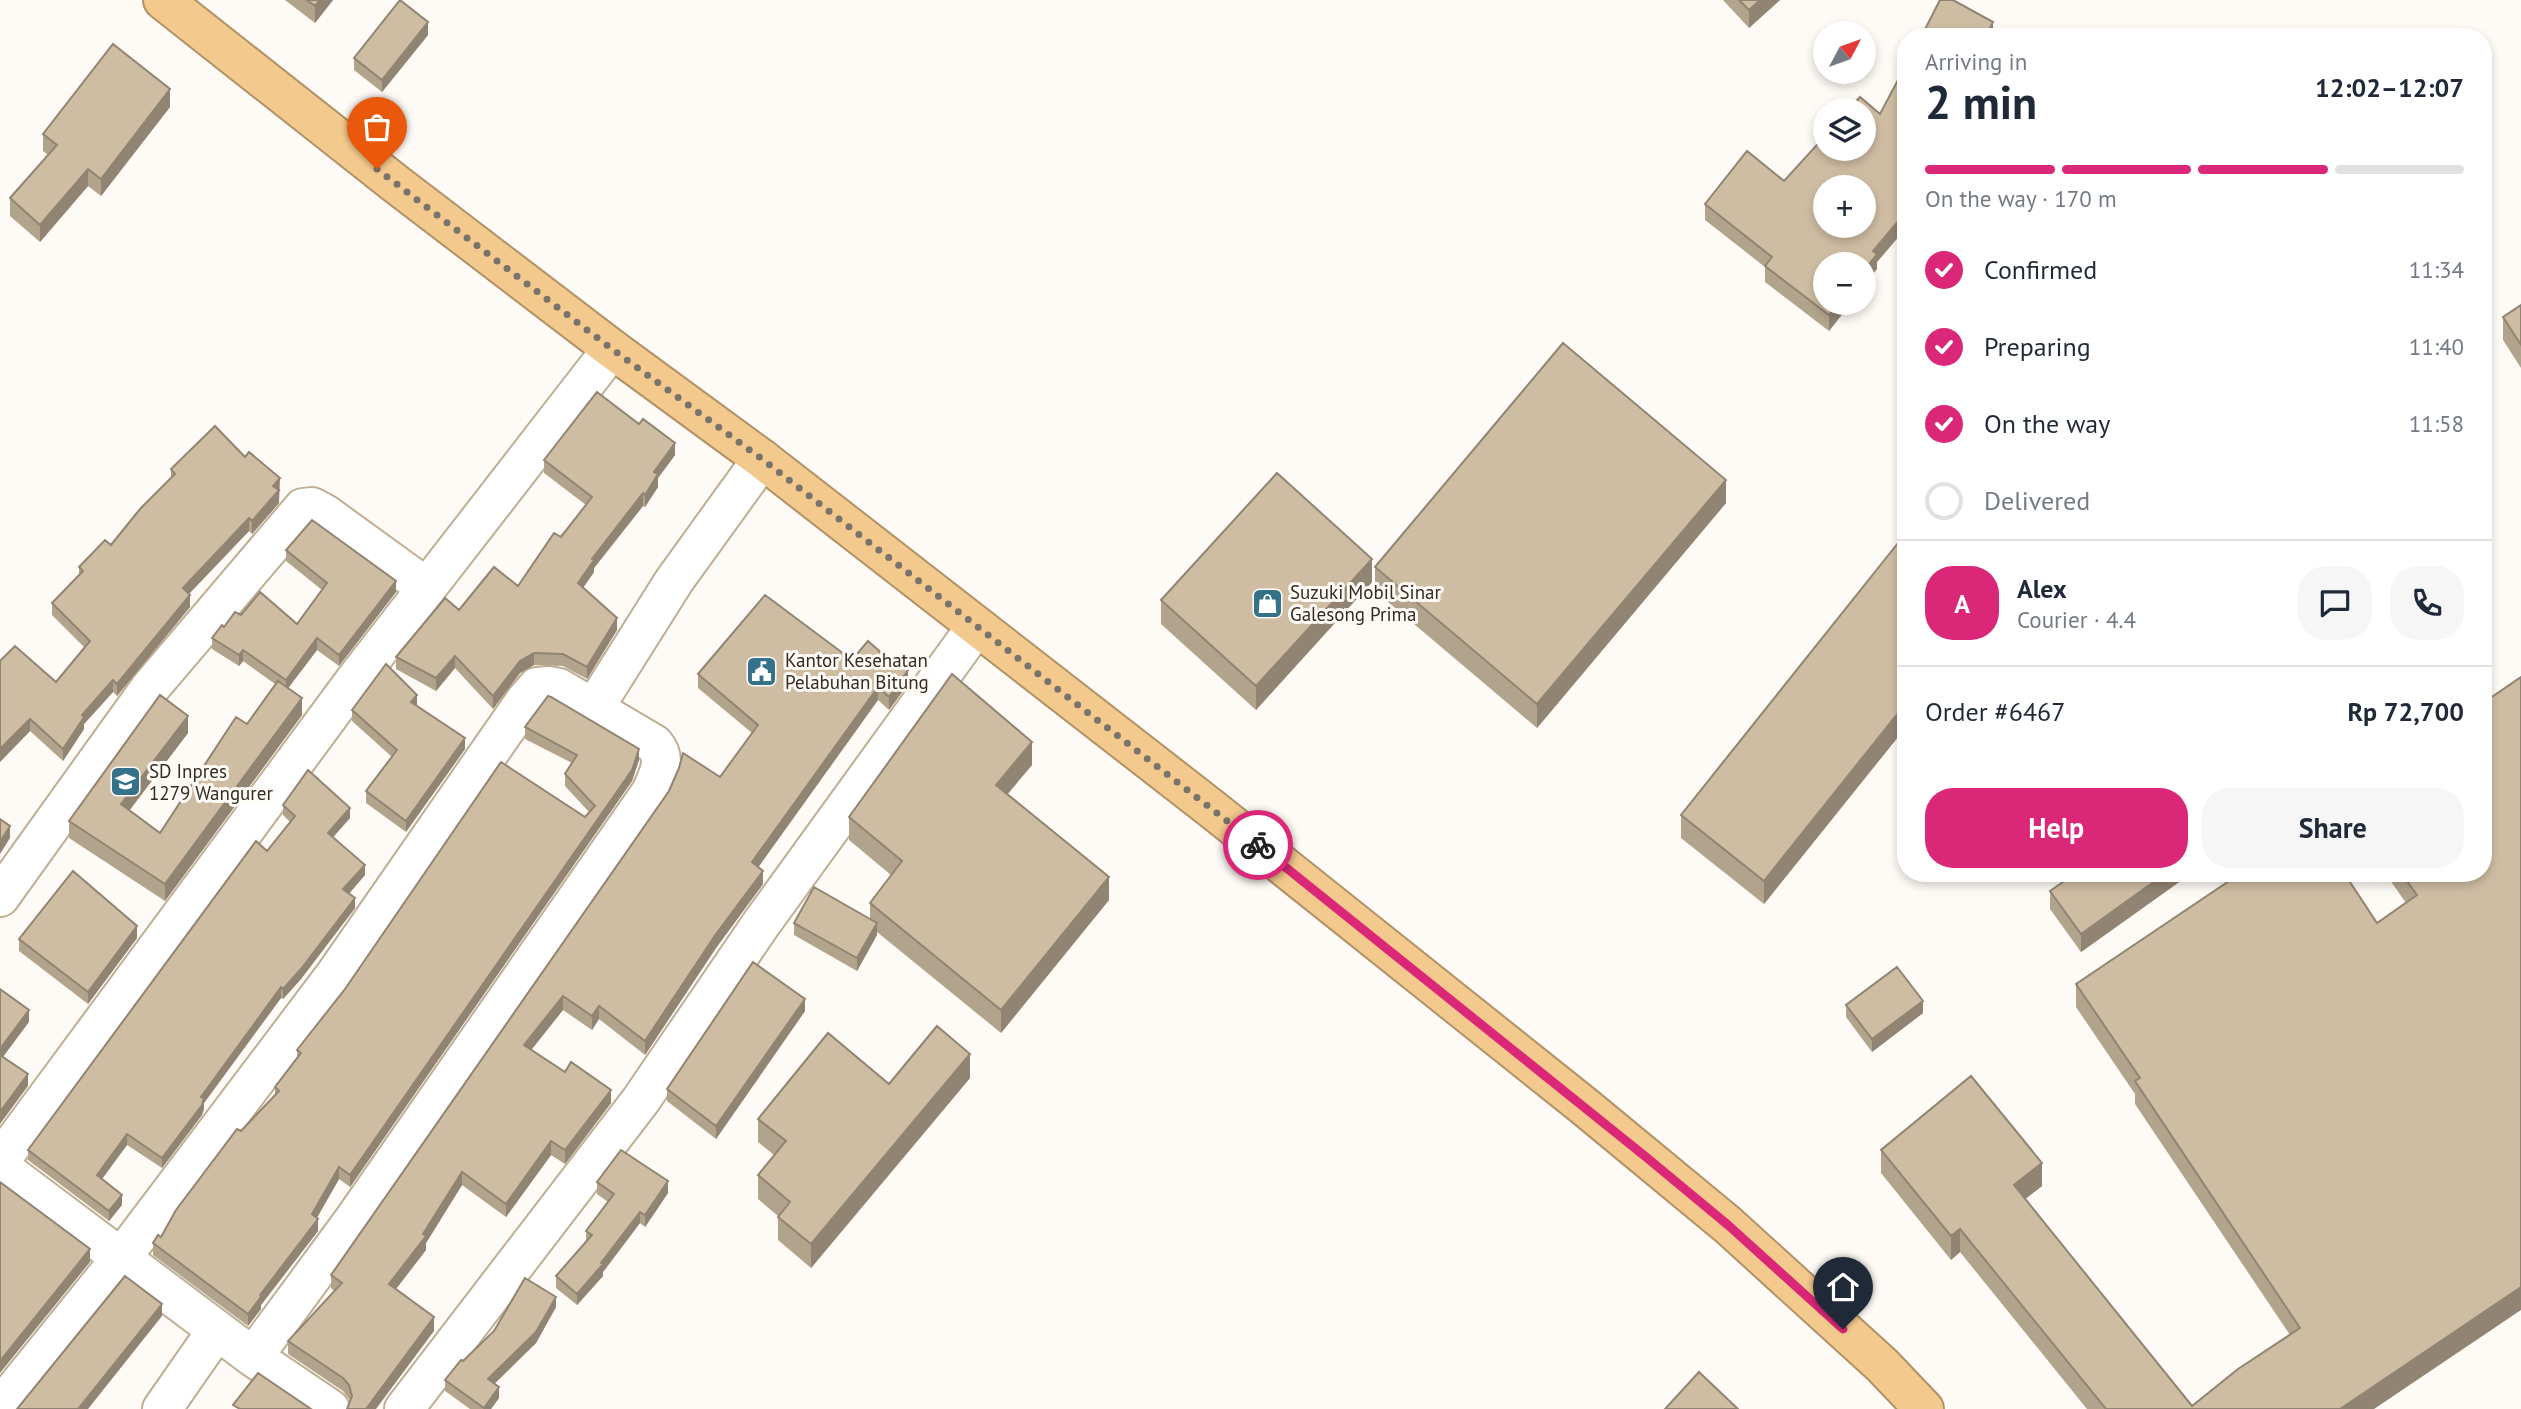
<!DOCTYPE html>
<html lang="en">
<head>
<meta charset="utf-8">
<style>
	:root { --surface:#fff; --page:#f6f6f7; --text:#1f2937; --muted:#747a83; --line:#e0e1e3; --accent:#db2777 }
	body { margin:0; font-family:"PT Sans",sans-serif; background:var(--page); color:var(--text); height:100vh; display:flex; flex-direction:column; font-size:26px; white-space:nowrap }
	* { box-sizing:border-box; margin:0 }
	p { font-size:23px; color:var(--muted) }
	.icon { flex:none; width:38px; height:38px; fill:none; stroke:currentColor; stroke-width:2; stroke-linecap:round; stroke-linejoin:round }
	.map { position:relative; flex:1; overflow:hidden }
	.panel { position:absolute; left:1897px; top:28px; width:595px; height:854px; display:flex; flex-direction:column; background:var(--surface); border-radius:28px; box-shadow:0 4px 10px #0003 }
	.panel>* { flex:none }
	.needle { width:46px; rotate:49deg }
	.controls { position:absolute; left:1813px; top:21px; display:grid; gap:14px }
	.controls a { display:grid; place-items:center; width:63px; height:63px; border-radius:50%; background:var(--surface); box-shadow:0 4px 10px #0003; font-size:35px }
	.pin { position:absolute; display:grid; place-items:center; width:60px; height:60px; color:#fff; margin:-72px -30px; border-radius:50% 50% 50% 0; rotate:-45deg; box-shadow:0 0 7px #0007 }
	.pin .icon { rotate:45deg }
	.courier { position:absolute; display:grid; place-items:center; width:70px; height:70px; margin:-35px; border:5px solid #db2777; border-radius:50%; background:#fff; color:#222; box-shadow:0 2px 9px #0007 }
	.headline em { font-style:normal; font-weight:800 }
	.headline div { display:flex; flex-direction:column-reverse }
	.headline { display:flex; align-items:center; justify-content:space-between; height:119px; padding:0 28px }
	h1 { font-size:46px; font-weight:800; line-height:52px }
	.bar { display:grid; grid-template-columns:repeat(4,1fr); gap:10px 7px; align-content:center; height:84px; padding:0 28px }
	.bar i { height:9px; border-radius:5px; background:var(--line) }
	.bar .on { background:var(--accent) }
	.bar p { grid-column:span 4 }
	.line { display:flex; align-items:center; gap:18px; padding:0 28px; border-top:2px solid var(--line) }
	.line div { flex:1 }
	.round { display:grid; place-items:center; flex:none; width:74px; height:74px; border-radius:28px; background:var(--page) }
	ol { padding:0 28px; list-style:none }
	li { display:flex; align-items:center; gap:21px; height:77px }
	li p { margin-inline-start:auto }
	li .icon { padding:7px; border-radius:50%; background:var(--accent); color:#fff; stroke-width:4 }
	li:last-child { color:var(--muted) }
	li i { width:38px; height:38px; border:4px solid var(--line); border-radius:50% }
	.primary-button { display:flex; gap:14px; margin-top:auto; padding:14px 28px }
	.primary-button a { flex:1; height:80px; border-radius:28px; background:var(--accent); color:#fff; font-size:28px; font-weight:800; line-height:80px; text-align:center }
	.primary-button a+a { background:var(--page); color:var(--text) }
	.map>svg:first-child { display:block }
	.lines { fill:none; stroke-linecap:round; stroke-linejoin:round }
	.minor-casing { stroke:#bfad94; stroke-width:42 }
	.highway-casing { stroke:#af9267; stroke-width:42 }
	.minor { stroke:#fff; stroke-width:38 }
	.highway { stroke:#f3c98d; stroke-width:38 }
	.wall { fill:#b2a38c }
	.shaded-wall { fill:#918472 }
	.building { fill:#cfbda3; stroke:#918472; stroke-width:2; fill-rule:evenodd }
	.done { stroke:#79736b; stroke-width:7; stroke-dasharray:0 12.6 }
	.route { stroke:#db2777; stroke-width:9 }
	.labels { text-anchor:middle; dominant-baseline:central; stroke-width:6; stroke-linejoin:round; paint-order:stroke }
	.poi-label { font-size:19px; fill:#322b21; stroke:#fefaf5; text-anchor:start }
</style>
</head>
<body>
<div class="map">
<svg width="2521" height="1409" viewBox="0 0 2521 1409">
	<rect width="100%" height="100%" fill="#fefaf5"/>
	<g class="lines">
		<defs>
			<path id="minor" d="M594,708L674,581L762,459
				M0,897L150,688L303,508L312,507L325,514L427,588
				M0,1161L353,683L612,349
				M0,1167L253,1357L330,1409
				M0,1408L122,1257L335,975L525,701L537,687L548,686L559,688L654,744C668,760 658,775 651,792L353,1221L253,1357
				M162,1409L217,1330
				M404,1409L641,1100L761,924L976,627"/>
			<path id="highway" d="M163,0L396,184L612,349L762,459L1212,809L1584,1106L1728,1225L1882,1365L1924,1409"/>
		</defs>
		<!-- minor casing -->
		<use href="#minor" class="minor-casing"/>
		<!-- highway casing -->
		<use href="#highway" class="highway-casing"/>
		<!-- minor -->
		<use href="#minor" class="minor"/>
		<!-- highway -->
		<use href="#highway" class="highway"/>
	</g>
	<!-- wall -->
	<path class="wall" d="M285,0H333L315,23Z
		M1723,0H1780L1749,28Z
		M428,35L382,92L354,70V58Z
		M1906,65V228L1877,262V269L1825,303H1851L1829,331L1765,282V267L1705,220V204L1784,181L1880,114Z
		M170,107L101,196L88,186L40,242L10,216V198L48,155L43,151V134Z
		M2521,305V368L2503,340V317Z
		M675,455L658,478V487L645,507L643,506L594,568V572L583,588L617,630L587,679L563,666L534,665L520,673L493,709L455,668L436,691L396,669V657L459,610L518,586L586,505L544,473V460Z
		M245,457L280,490L279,492V503L252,534L249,531L189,594L190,607L117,696L113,692L84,724V729L63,761L30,731L0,762V661L56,682L85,648L52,615V603L79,575V567L111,545L171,479V469Z
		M1726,503L1537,728L1375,591V567Z
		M1906,533V727L1764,904L1681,838V815Z
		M286,550L396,592L339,666L317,650L288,688L302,715L165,901L69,838V821L188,733L130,810L160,833L247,724L275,684L243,661L239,666L212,649V638L241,615L297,624L322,590L286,561Z
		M1372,582L1256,710L1161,624V600Z
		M852,660L908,684L889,710L878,700L758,867L763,884L716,948L645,1055L599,1019L592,1030L563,1010L531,1050L611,1103L565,1164L551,1155L506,1217L462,1185L426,1243V1250L396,1289L434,1331L348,1408L350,1402L349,1399L343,1391L288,1354V1341L334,1291L331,1288V1275L720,777L752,733L698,688V674Z
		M417,706L465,749L406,832L366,803V791L392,757L352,721V710Z
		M525,727L639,760L632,781L350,1187L339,1179L317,1218L318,1231L261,1305V1309L248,1326L153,1255V1243L161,1237L241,1131L275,1096V1087L297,1057V1050L585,817L589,812L565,786V774L572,763L525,739Z
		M1032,765L1007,794L1109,900L1001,1033L877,932V935L857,971L794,935V923L870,918V903L891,875L849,840V817Z
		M283,805L350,818L333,837L365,875L349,894L355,908L301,979L283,999L281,998L204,1103V1109L202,1115L162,1168L127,1145L101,1179L122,1205L109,1221L28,1160V1150L290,822L283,815Z
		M2189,873V875L2081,952L2050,909V891Z
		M2385,873H2483L2374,1409H2087L1960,1252L1951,1260L1881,1173V1150L2042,1186L2025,1199L2192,1406L2290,1335L2135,1104V1094L2076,1007V984L2377,923L2406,903Z
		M137,938L88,1004L19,951V939Z
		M1846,1005L1923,1013L1872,1052L1846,1017Z
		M805,1011L716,1139L667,1101V1089Z
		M970,1078L811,1268L778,1240V1216L758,1199V1175L774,1155L758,1142V1119L889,1084Z
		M597,1182L668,1193L645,1227L640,1223L603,1272V1276L577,1305L556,1288V1276L586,1242V1231L608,1202L597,1194Z
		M556,1307L536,1343L494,1384L499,1398L491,1409H470L445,1391V1380L463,1361Z"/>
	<!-- shaded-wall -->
	<path class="shaded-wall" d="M320,0H333L315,23V6Z
		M1760,0H1780L1749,28V10Z
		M428,22V35L382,92V80Z
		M1993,22V37H1987V34Z
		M170,89V107L101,196V179Z
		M88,169V186L40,242V225Z
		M1906,212V228L1877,262V269L1864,286V271L1873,251Z
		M1839,303H1851L1829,331V315Z
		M675,443V455L658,478V487L645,507V495L654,472Z
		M280,478L279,503L252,534V521L273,486Z
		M1726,480V503L1537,728V704Z
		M643,493V506L594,568V572L578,595V583L592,559Z
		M249,518V531L183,600V588Z
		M1372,559V582L1256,710V686Z
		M396,581V592L339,666V655Z
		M190,595V607L117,696V684Z
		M617,618V630L587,679V667Z
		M317,638V650L286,691V680Z
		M243,650V661L239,666V655Z
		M534,653V665L520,673L493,709V696L520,661Z
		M455,656V668L436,691V678Z
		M908,670V684L889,710V697Z
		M113,680V692L84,724V729L63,761V749L82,715Z
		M878,687V700L752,876V862Z
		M417,695V707L411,702Z
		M302,698V715L165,901V884Z
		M1906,703V727L1764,904V881Z
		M188,716V733L121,821V804Z
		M30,719V731L0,762V749Z
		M465,738V749L406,832V821Z
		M1032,742V765L996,808V785Z
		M639,749V760L632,781L350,1187V1175Z
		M350,808V818L328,843V833Z
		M10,826V838L0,854V842Z
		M365,865V875L343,900V889Z
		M763,871V884L716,948L645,1055V1041L716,934Z
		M2166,873H2189V875L2081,952V934Z
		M1109,877V900L1001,1033V1010Z
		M355,898V908L301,979L283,999V989Z
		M877,923V935L857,971V958Z
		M137,926V938L88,1004V992Z
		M281,987V998L204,1103V1109L202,1115L162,1168V1158L201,1097Z
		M563,996V1010L524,1059V1045Z
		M805,999V1011L716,1139V1126Z
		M1923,1001V1013L1872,1052V1039Z
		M599,1006V1019L592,1030V1016Z
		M29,1010V1022L0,1061V1049Z
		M970,1054V1078L811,1268V1244Z
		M28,1074V1086L0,1124V1112Z
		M611,1090V1103L565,1164V1150Z
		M127,1134V1145L97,1186V1175Z
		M551,1141V1155L506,1217V1204Z
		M2042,1163V1186L2014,1208V1185Z
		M339,1167V1179L312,1226V1214Z
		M462,1172V1185L426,1243V1250L389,1298V1284L423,1234Z
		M668,1181V1193L645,1227V1215Z
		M122,1195V1205L109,1221V1211Z
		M640,1212V1223L603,1272V1276L577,1305V1294Z
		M318,1219V1231L261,1305V1309L248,1326V1314L260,1295Z
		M1960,1229V1252L1951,1260V1236Z
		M90,1249V1262L0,1373V1361Z
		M2521,1287V1310L2374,1409H2340Z
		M556,1297V1307L536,1343L488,1390V1379Z
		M162,1304V1316L88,1409H78Z
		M434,1317V1331L376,1409H366Z
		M499,1387V1398L491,1409H484Z"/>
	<!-- building -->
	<path class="building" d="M307,0H320L315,6Z
		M400,0L428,22L382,80L354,58Z
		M1739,0H1760L1749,10Z
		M1940,0H1953L1993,22L1987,34L1990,37H1921Z
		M113,44L170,89L101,179L88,169L40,225L10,198L57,145L43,134Z
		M1906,65V212L1873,251L1877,254L1864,271V264H1825V303H1839L1829,315L1765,266L1772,257L1705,204L1747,151L1784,181L1825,136V149H1864V110H1848L1860,97L1880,114ZM1825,187H1864V226H1825Z
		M2521,305V345L2503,317Z
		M1563,343L1726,480L1537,704L1375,567Z
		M597,392L639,424L643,419L675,443L654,472L658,474L645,495L643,493L592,559L594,560L578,583L617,618L587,667L563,654L534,653L520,661L493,696L455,656L436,678L396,657L445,598L459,610L494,567L518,586L554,533L561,537L592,497L544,460Z
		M215,426L245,457L249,452L280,478L273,486L279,490L252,521L249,518L183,588L190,595L117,684L113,680L82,715L84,717L63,749L30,719L0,749V661L15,646L56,682L90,641L52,603L83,571L79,567L105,540L111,545L140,509L175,474L171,469Z
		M1277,473L1372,559L1256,686L1161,600Z
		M312,520L396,581L339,655L317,638L286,680L243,650L239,655L212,638L222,625L224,627L235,612L241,615L260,592L297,624L327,583L286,550Z
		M1906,533V703L1764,881L1681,815Z
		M765,595L852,660L868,641L896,666L899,662L908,670L889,697L878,687L752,862L763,871L716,934L645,1041L599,1006L592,1016L563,996L524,1045L565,1072L571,1062L611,1090L565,1150L551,1141L506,1204L462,1172L423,1234L426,1236L389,1284L434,1317L366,1409H347L352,1396L349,1385L343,1378L288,1341L342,1283L331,1275L669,791L679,768L683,753L720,777L758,725L698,674Z
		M386,664L417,695L411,702L465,738L406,821L366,791L397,750L352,710Z
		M952,674L1032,742L996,785L1109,877L1001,1010L870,903L902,861L849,817Z
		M2521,677V1287L2340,1409H2106L1960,1229L1951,1236L1881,1150L1971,1076L2042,1163L2014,1185L2192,1406L2238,1369L2300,1328L2135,1081L2140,1078L2076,984L2241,873H2344L2377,923L2417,895L2401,873H2483V703Z
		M278,681L302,698L165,884L69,821L160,695L188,716L121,804L160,833L236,717L247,724Z
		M548,696L551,697L639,749L632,770L350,1175L339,1167L312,1214L318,1219L260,1295L261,1297L248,1314L153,1243L158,1235L161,1237L176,1210L237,1129L241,1131L279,1091L275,1087L301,1053L297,1050L345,989L501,762L585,817L595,806L565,774L577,755L525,727Z
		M308,770L350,808L328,833L365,865L343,889L355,898L301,969L283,989L281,987L201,1097L204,1098L202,1105L162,1158L127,1134L97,1175L122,1195L109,1211L28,1150L256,841L267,851L295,816L283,805Z
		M0,819L10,826L0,842Z
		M73,871L137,926L88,992L19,939Z
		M2076,873H2166L2081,934L2050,891Z
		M814,887L877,923L857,958L794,923Z
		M753,962L805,999L716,1126L667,1089Z
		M1897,967L1923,1001L1872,1039L1846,1005Z
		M0,989L29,1010L0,1049Z
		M937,1026L970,1054L811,1244L778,1217L790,1202L758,1175L786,1141L758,1119L828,1033L889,1084Z
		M0,1055L28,1074L0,1112Z
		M621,1150L668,1181L645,1215L640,1212L601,1263L603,1264L577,1294L556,1276L592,1235L586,1231L614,1194L597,1182Z
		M0,1182L90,1249L0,1361Z
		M125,1276L162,1304L78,1409H17Z
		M525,1278L556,1297L536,1332L488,1379L499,1387L484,1408L445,1380L461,1360L463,1361L494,1331Z
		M1699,1372L1738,1409H1665Z
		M258,1373L311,1409H240L233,1405Z"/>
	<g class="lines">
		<!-- done -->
		<path class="done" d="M377,169L612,349L762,459L1258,845"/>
		<!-- route -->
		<path class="route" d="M1258,845L1646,1157L1728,1225L1843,1329"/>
	</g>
	<!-- icons -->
	<defs>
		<symbol id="shop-square" viewBox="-11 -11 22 22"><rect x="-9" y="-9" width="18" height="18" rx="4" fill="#357189" stroke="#fefaf5"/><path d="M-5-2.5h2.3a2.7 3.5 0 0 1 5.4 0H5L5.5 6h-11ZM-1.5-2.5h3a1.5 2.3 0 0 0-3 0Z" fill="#fff"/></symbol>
		<symbol id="civic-square" viewBox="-11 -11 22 22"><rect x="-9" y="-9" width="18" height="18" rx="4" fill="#357189" stroke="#fefaf5"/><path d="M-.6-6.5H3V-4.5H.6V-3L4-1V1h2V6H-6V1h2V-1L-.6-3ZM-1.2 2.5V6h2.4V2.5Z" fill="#fff"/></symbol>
		<symbol id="school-square" viewBox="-11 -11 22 22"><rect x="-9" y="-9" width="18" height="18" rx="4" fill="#357189" stroke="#fefaf5"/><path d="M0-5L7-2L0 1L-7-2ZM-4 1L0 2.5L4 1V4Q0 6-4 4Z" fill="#fff"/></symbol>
	</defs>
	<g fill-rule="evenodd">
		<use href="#shop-square" x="1250" y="586" width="35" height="35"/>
		<use href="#civic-square" x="744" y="654" width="35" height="35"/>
		<use href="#school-square" x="108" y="764" width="35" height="35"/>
	</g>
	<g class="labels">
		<!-- poi labels -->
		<g class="poi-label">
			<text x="1290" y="592">Suzuki Mobil Sinar<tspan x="1290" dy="22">Galesong Prima</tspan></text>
			<text x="785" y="660">Kantor Kesehatan<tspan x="785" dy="22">Pelabuhan Bitung</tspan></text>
			<text x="149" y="771">SD Inpres<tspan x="149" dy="22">1279 Wangurer</tspan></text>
		</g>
	</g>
</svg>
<div class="controls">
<a><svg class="needle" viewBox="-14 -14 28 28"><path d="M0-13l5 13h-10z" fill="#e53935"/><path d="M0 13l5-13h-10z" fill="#747a83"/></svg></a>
<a><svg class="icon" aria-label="layers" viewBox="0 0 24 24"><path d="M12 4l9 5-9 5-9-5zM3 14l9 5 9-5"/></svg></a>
<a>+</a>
<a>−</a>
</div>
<div class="pin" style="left:377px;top:169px;background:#ea580c"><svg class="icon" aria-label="bag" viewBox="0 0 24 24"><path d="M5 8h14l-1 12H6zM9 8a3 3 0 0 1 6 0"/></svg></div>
<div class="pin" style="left:1843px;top:1329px;background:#1f2937"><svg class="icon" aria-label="home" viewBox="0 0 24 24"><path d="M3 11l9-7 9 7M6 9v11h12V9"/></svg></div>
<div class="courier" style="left:1258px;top:845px"><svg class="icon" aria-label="bike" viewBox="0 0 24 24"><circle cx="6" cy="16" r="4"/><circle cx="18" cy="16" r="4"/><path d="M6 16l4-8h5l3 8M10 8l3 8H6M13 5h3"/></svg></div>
<section class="panel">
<div class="headline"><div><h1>2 min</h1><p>Arriving in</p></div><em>12:02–12:07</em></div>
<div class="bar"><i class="on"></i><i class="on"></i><i class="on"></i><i></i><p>On the way · 170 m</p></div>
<ol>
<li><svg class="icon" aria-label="check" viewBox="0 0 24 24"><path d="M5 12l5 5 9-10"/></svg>Confirmed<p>11:34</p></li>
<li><svg class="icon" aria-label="check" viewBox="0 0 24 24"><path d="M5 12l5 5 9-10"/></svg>Preparing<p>11:40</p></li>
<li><svg class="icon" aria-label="check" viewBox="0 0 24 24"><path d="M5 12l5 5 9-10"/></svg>On the way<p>11:58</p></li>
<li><i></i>Delivered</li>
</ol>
<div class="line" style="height:126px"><b class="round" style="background:var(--accent);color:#fff">A</b><div><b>Alex</b><p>Courier · 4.4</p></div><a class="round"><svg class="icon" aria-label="chat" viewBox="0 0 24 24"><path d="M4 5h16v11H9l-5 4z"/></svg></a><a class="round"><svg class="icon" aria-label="phone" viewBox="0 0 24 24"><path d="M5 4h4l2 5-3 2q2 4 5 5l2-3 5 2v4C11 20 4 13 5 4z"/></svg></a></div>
<div class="line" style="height:91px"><div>Order #6467</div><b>Rp 72,700</b></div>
<div class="primary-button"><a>Help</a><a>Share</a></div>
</section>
</div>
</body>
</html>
